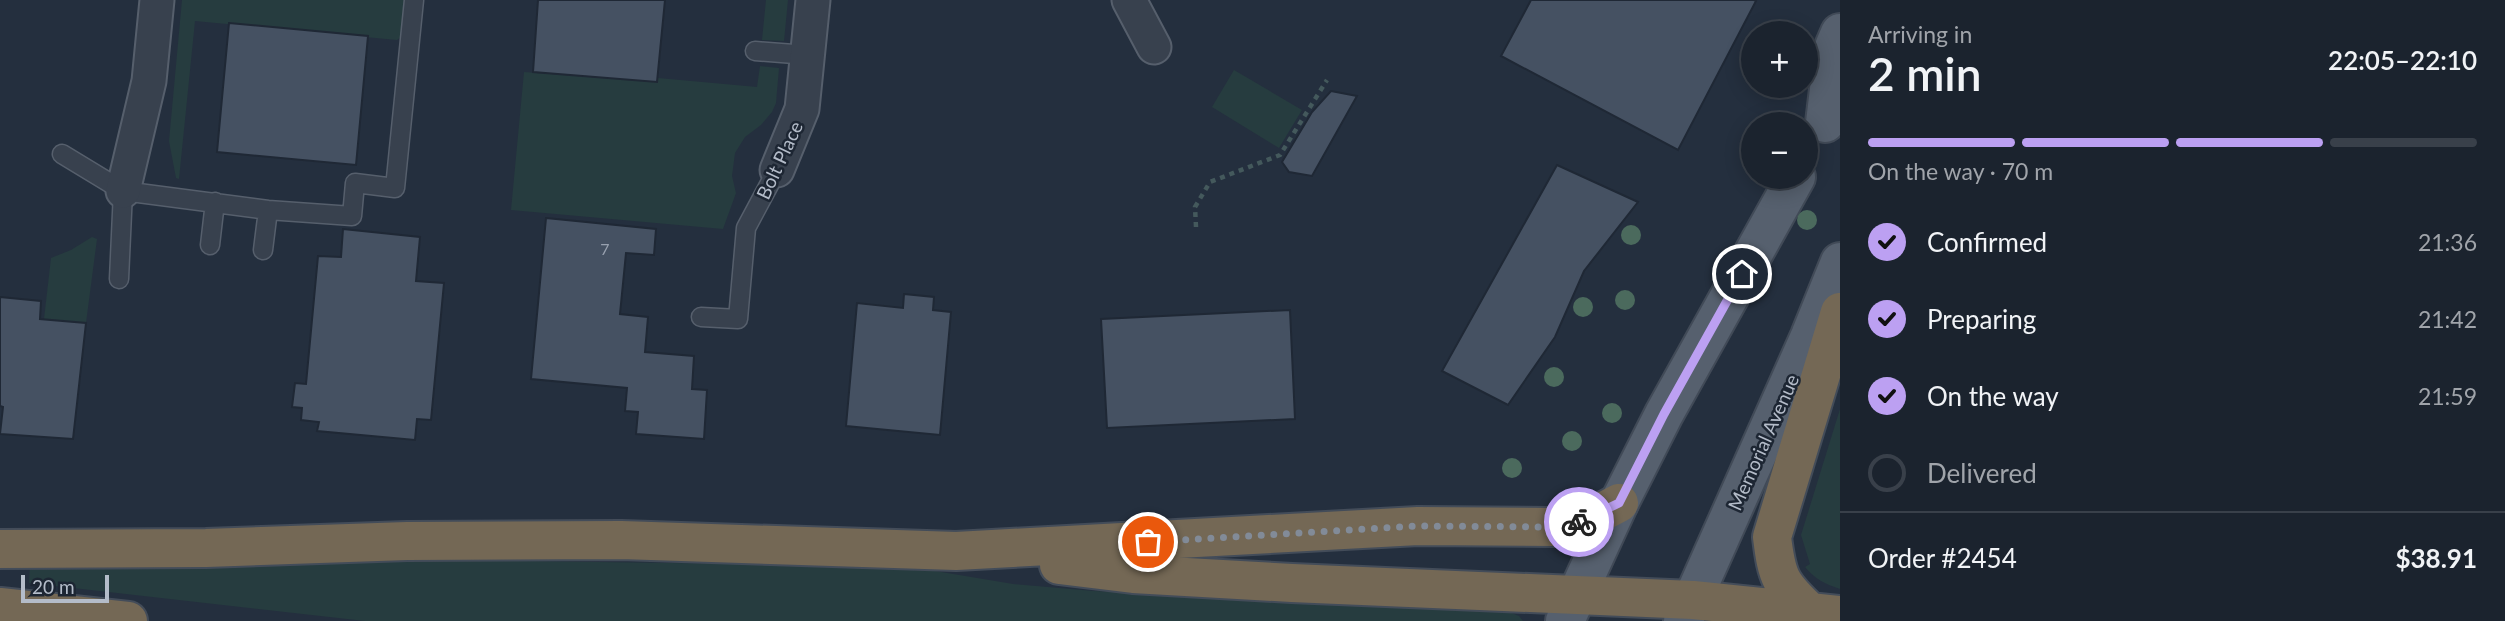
<!DOCTYPE html>
<html lang="en">
<head>
<meta charset="utf-8">
<style>
	:root { --surface:#1b232e; --page:#282f3a; --text:#f1f3f6; --muted:#a0a4aa; --line:#39404a; --accent:#bca0f2 }
	body { margin:0; font-family:Lato,sans-serif; background:var(--page); color:var(--text); height:100vh; display:flex; flex-direction:column; font-size:26px; white-space:nowrap }
	* { box-sizing:border-box; margin:0 }
	p { font-size:23px; color:var(--muted) }
	.icon { flex:none; width:38px; height:38px; fill:none; stroke:currentColor; stroke-width:2; stroke-linecap:round; stroke-linejoin:round }
	.map { position:relative; flex:1; overflow:hidden }
	.details { display:flex; flex-direction:column; background:var(--surface); width:665px }
	.details>* { flex:none }
	.fabs { position:absolute; left:1741px; top:21px; display:grid; gap:14px }
	.fabs a { display:grid; place-items:center; width:77px; height:77px; border-radius:50%; background:var(--surface); box-shadow:0 4px 18px #0003,0 0 0 2px var(--line); font-size:35px }
	.scale { position:absolute; left:21px; bottom:18px; width:88px; box-sizing:border-box; padding-left:7px; border:4px solid #b4bcc9; border-top:0; font-size:19px; line-height:24px; white-space:nowrap; color:#b4bcc9; -webkit-text-stroke:5px #1d2633; paint-order:stroke }
	.pin { position:absolute; display:grid; place-items:center; width:60px; height:60px; color:#fff; margin:-30px; border:4px solid #fff; border-radius:50%; box-shadow:0 2px 7px #0007 }
	.courier { position:absolute; display:grid; place-items:center; width:70px; height:70px; margin:-35px; border:5px solid #bca0f2; border-radius:50%; background:#fff; color:#222; box-shadow:0 2px 9px #0007 }
	.summary em { font-style:normal; font-weight:600 }
	.summary div { display:flex; flex-direction:column-reverse }
	.summary { display:flex; align-items:center; justify-content:space-between; height:119px; padding:0 28px }
	h1 { font-size:46px; font-weight:600; line-height:52px }
	.bar { display:grid; grid-template-columns:repeat(4,1fr); gap:10px 7px; align-content:center; height:84px; padding:0 28px }
	.bar i { height:9px; border-radius:5px; background:var(--line) }
	.bar .current { background:var(--accent) }
	.bar p { grid-column:span 4 }
	.line { display:flex; align-items:center; gap:18px; padding:0 28px; border-top:2px solid var(--line) }
	.line div { flex:1 }
	ol { padding:0 28px; list-style:none }
	li { display:flex; align-items:center; gap:21px; height:77px }
	li p { margin-inline-start:auto }
	li .icon { padding:7px; border-radius:50%; background:var(--accent); color:#111; stroke-width:4 }
	li:last-child { color:var(--muted) }
	li i { width:38px; height:38px; border:4px solid var(--line); border-radius:50% }
	main { display:flex; flex:1; min-height:0 }
	.map>svg:first-child { display:block }
	.green { fill:#263c3f }
	.building { fill:#455162; stroke:#1f2835; stroke-width:2 }
	.lines { fill:none; stroke-linecap:round; stroke-linejoin:round }
	.lane-casing { stroke:#565f6c; stroke-width:21 }
	.street-casing { stroke:#565f6c; stroke-width:37 }
	.primary-casing { stroke:#414a57; stroke-width:42 }
	.highway-casing { stroke:#434c59; stroke-width:42 }
	.path { stroke:#44595c; stroke-width:4.5; stroke-dasharray:5 5; stroke-linecap:butt }
	.lane { stroke:#38414e; stroke-width:18 }
	.street { stroke:#38414e; stroke-width:33 }
	.primary { stroke:#56606e; stroke-width:38 }
	.highway { stroke:#746855; stroke-width:38 }
	.tree { fill:#4b6a5d }
	.done { stroke:#828b98; stroke-width:7; stroke-dasharray:0 12.6 }
	.route { stroke:#bca0f2; stroke-width:9 }
	.labels { text-anchor:middle; dominant-baseline:central; stroke-width:5; stroke-linejoin:round; paint-order:stroke }
	.number-label { font-size:16px; fill:#98a1af }
	.street-label { font-size:19px; fill:#b4bcc9; stroke:#1d2633 }
</style>
</head>
<body>
<main>
<div class="map">
<svg width="1840" height="621" viewBox="0 0 1840 621">
	<rect width="100%" height="100%" fill="#242f3e"/>
	<!-- green -->
	<path class="green" d="M182,0H409L406,33L397,40L195,21L179,179L176,178L169,141Z
		M766,0H788L784,41L762,40Z
		M760,66L779,68L776,103L772,112L761,125L745,137L735,153L732,176L736,193L723,229L511,210L524,72L656,82L658,78L757,87Z
		M1234,70L1302,110L1279,148L1212,107Z
		M92,237L97,239L86,323L44,319L51,258L71,250Z
		M1840,409V589C1825,584 1815,579 1805,567L1810,564L1801,535Z
		M456,560L809,565L935,571L1013,584L1094,591L1502,609L1519,616L1523,621H365L29,583L30,564Z"/>
	<!-- building -->
	<path class="building" d="M538,0H665L657,82L533,72Z
		M1531,0H1754L1756,1L1678,150L1501,56Z
		M229,23L368,36L356,165L217,152Z
		M1331,91L1357,96L1312,176L1289,172L1282,162L1312,112Z
		M1557,165L1638,202L1584,271L1555,337L1508,405L1442,371Z
		M546,218L656,229L654,255L626,253L620,314L648,317L645,352L694,356L692,389L707,390L704,439L636,434L638,412L625,411L627,388L531,379Z
		M343,229L420,237L416,281L444,283L431,420L417,419L415,440L317,431L319,422L301,420L302,408L292,407L295,383L306,384L318,256L341,257Z
		M904,294L934,297L933,310L951,312L940,435L846,426L857,303L903,308Z
		M0,297L41,301L40,319L86,323L73,439L0,434L3,407L0,406Z
		M1290,310L1295,419L1107,428L1101,319Z"/>
	<g class="lines">
		<defs>
			<path id="lane" d="M755,51L807,55
				M62,154L123,191L268,210L352,216L355,183L395,188L414,0
				M210,245L215,202
				M263,250L268,210
				M119,279L123,191
				M701,317L738,319L746,228L777,170"/>
			<path id="street" d="M1129,0L1154,47
				M777,170L802,109L813,0
				M123,191L149,81L157,0"/>
			<path id="primary" d="M1825,123L1834,47L1840,33
				M1565,621L1619,503L1664,414L1796,177
				M1683,621L1810,336L1840,262"/>
			<path id="highway" d="M0,549L206,548L407,541L621,540L956,551L1418,526L1554,527L1587,520L1619,503
				M1059,565L1133,574L1292,583L1693,600L1840,615
				M0,607L128,621
				M1810,612C1780,584 1777,578 1772,537L1840,312"/>
		</defs>
		<!-- lane casing -->
		<use href="#lane" class="lane-casing"/>
		<!-- street casing -->
		<use href="#street" class="street-casing"/>
		<!-- primary casing -->
		<use href="#primary" class="primary-casing"/>
		<!-- highway casing -->
		<use href="#highway" class="highway-casing"/>
		<!-- path -->
		<path class="path" d="M1196,227L1195,207L1210,182L1280,155L1327,80"/>
		<!-- lane -->
		<use href="#lane" class="lane"/>
		<!-- street -->
		<use href="#street" class="street"/>
		<!-- primary -->
		<use href="#primary" class="primary"/>
		<!-- highway -->
		<use href="#highway" class="highway"/>
	</g>
	<!-- trees -->
	<g class="tree">
		<circle cx="1807" cy="220" r="10"/>
		<circle cx="1631" cy="235" r="10"/>
		<circle cx="1625" cy="300" r="10"/>
		<circle cx="1583" cy="307" r="10"/>
		<circle cx="1554" cy="377" r="10"/>
		<circle cx="1612" cy="413" r="10"/>
		<circle cx="1572" cy="441" r="10"/>
		<circle cx="1512" cy="468" r="10"/>
	</g>
	<g class="lines">
		<!-- done -->
		<path class="done" d="M1148,542L1418,526L1554,527L1579,522"/>
		<!-- route -->
		<path class="route" d="M1579,522L1619,503L1664,414L1742,274"/>
	</g>
	<g class="labels">
		<!-- number labels -->
		<g class="number-label">
			<text x="605" y="248">7</text>
		</g>
		<!-- street labels -->
		<g class="street-label">
			<text transform="translate(779 160) rotate(-65)">Bolt Place</text>
			<text transform="translate(1763 442) rotate(-66)">Memorial Avenue</text>
		</g>
	</g>
</svg>
<div class="fabs">
<a>+</a>
<a>−</a>
</div>
<div class="scale">20 m</div>
<div class="pin" style="left:1148px;top:542px;background:#ea580c"><svg class="icon" aria-label="bag" viewBox="0 0 24 24"><path d="M5 8h14l-1 12H6zM9 8a3 3 0 0 1 6 0"/></svg></div>
<div class="pin" style="left:1742px;top:274px;background:#1f2937"><svg class="icon" aria-label="home" viewBox="0 0 24 24"><path d="M3 11l9-7 9 7M6 9v11h12V9"/></svg></div>
<div class="courier" style="left:1579px;top:522px"><svg class="icon" aria-label="bike" viewBox="0 0 24 24"><circle cx="6" cy="16" r="4"/><circle cx="18" cy="16" r="4"/><path d="M6 16l4-8h5l3 8M10 8l3 8H6M13 5h3"/></svg></div>
</div>
<section class="details">
<div class="summary"><div><h1>2 min</h1><p>Arriving in</p></div><em>22:05–22:10</em></div>
<div class="bar"><i class="current"></i><i class="current"></i><i class="current"></i><i></i><p>On the way · 70 m</p></div>
<ol>
<li><svg class="icon" aria-label="check" viewBox="0 0 24 24"><path d="M5 12l5 5 9-10"/></svg>Confirmed<p>21:36</p></li>
<li><svg class="icon" aria-label="check" viewBox="0 0 24 24"><path d="M5 12l5 5 9-10"/></svg>Preparing<p>21:42</p></li>
<li><svg class="icon" aria-label="check" viewBox="0 0 24 24"><path d="M5 12l5 5 9-10"/></svg>On the way<p>21:59</p></li>
<li><i></i>Delivered</li>
</ol>
<div class="line" style="height:91px"><div>Order #2454</div><b>$38.91</b></div>
</section>
</main>
</body>
</html>
